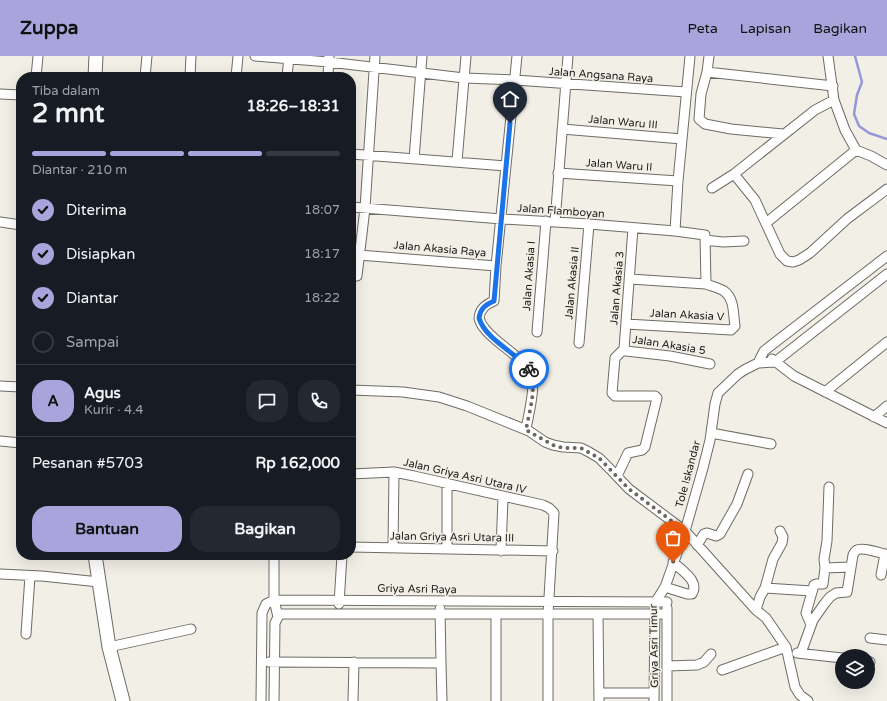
<!DOCTYPE html>
<html lang="id">
<head>
<meta charset="utf-8">
<style>
	:root { --surface:#171b24; --page:#242831; --text:#f1f3f6; --muted:#9ea1a6; --line:#363941; --accent:#a9a4db }
	body { margin:0; font-family:"Varela Round",sans-serif; background:var(--page); color:var(--text); height:100vh; display:flex; flex-direction:column; font-size:15px; white-space:nowrap }
	* { box-sizing:border-box; margin:0 }
	p { font-size:13px; color:var(--muted) }
	.icon { flex:none; width:22px; height:22px; fill:none; stroke:currentColor; stroke-width:2; stroke-linecap:round; stroke-linejoin:round }
	.map { position:relative; flex:1; overflow:hidden }
	.drawer { position:absolute; left:16px; top:16px; width:340px; height:488px; display:flex; flex-direction:column; background:var(--surface); border-radius:16px; box-shadow:0 4px 16px #0002 }
	.drawer>* { flex:none }
	.controls { position:absolute; left:835px; top:593px; display:grid; gap:8px }
	.controls a { display:grid; place-items:center; width:40px; height:40px; border-radius:50%; background:var(--surface); box-shadow:0 4px 16px #0002; font-size:20px }
	.pin { position:absolute; display:grid; place-items:center; width:34px; height:34px; color:#fff; margin:-41px -17px; border-radius:50% 50% 50% 0; rotate:-45deg; box-shadow:0 0 4px #0007 }
	.pin .icon { rotate:45deg }
	.courier { position:absolute; display:grid; place-items:center; width:40px; height:40px; margin:-20px; border:3px solid #1a73e8; border-radius:50%; background:#fff; color:#222; box-shadow:0 1px 5px #0007 }
	.head em { font-style:normal; font-weight:800 }
	.head div { display:flex; flex-direction:column-reverse }
	.head { display:flex; align-items:center; justify-content:space-between; height:68px; padding:0 16px }
	h1 { font-size:26px; font-weight:800; line-height:30px }
	.bar { display:grid; grid-template-columns:repeat(4,1fr); gap:6px 4px; align-content:center; height:48px; padding:0 16px }
	.bar i { height:5px; border-radius:3px; background:var(--line) }
	.bar .active { background:var(--accent) }
	.bar p { grid-column:span 4 }
	.line { display:flex; align-items:center; gap:10px; padding:0 16px; border-top:1px solid var(--line) }
	.line div { flex:1 }
	.round { display:grid; place-items:center; flex:none; width:42px; height:42px; border-radius:16px; background:var(--page) }
	ol { padding:0 16px; list-style:none }
	li { display:flex; align-items:center; gap:12px; height:44px }
	li p { margin-inline-start:auto }
	li .icon { padding:4px; border-radius:50%; background:var(--accent); color:#111; stroke-width:4 }
	li:last-child { color:var(--muted) }
	li i { width:22px; height:22px; border:2px solid var(--line); border-radius:50% }
	.primary-button { display:flex; gap:8px; margin-top:auto; padding:8px 16px }
	.primary-button a { flex:1; height:46px; border-radius:16px; background:var(--accent); color:#111; font-size:16px; font-weight:800; line-height:46px; text-align:center }
	.primary-button a+a { background:var(--page); color:var(--text) }
	header { display:flex; align-items:center; gap:24px; box-sizing:border-box; height:56px; padding:0 20px; background:var(--accent); color:#111 }
	header strong { font-size:19px }
	nav { display:flex; gap:22px; margin-inline-start:auto; font-size:14px }
	.map>svg:first-child { display:block }
	.lines { fill:none; stroke-linecap:round; stroke-linejoin:round }
	.stream { stroke:#9597d8; stroke-width:2.5 }
	.street-casing { stroke:#6f6c65; stroke-width:11 }
	.secondary-casing { stroke:#6f6c65; stroke-width:15 }
	.street { stroke:#fff; stroke-width:9 }
	.secondary { stroke:#fff; stroke-width:13 }
	.done { stroke:#696762; stroke-width:4; stroke-dasharray:0 7.2 }
	.route { stroke:#1a73e8; stroke-width:5 }
	.labels { text-anchor:middle; dominant-baseline:central; stroke-width:3; stroke-linejoin:round; paint-order:stroke }
	.street-label { font-size:11px; fill:#1f1e1b; stroke:#f2efe7 }
</style>
</head>
<body>
<header>
<strong>Zuppa</strong>
<nav><a>Peta</a><a>Lapisan</a><a>Bagikan</a></nav>
</header>
<div class="map">
<svg width="887" height="645" viewBox="0 0 887 645">
	<rect width="100%" height="100%" fill="#f2efe7"/>
	<g class="lines">
		<!-- stream -->
		<path class="stream" d="M855,0L862,26L857,39L854,58L859,70L869,77L887,83"/>
		<defs>
			<path id="street" d="M255,0L329,6L464,22L515,24L686,36
				M828,0L834,44L845,74L856,94L871,100L887,109
				M707,16L709,0
				M36,21L38,0
				M145,21L147,0
				M190,21L191,0
				M236,21L238,0
				M287,21L289,0
				M328,21L329,0
				M0,38L21,39
				M834,44L815,54L734,118L755,144L780,198L787,205L793,206L799,204L810,197L847,163L887,133
				M562,73L682,83
				M783,78L731,73L705,68L699,63L701,38L707,16L833,30
				M351,98L506,110
				M414,103L422,0
				M457,105L466,0
				M558,117L678,125
				M712,132L734,118
				M351,151L502,163L589,168L675,175L705,179L706,228L630,223
				M0,166L21,169
				M555,166L568,0
				M766,167L856,94
				M633,172L624,293L626,295L670,300L710,308
				M675,175L678,125L690,0
				M705,184L723,186L744,185
				M359,199L496,210L517,0
				M496,210L494,245C485,249 480,253 479,262C481,271 489,278 496,284C504,291 524,305 529,313C538,326 528,359 526,374
				M357,220L365,152L375,0
				M626,268L731,274L735,270C733,259 735,243 724,235C719,232 711,230 706,228
				M537,276L546,165
				M579,287L589,168
				M772,303L794,320L887,367
				M758,307L764,295L887,200
				M0,330L21,331
				M351,334L403,336L439,341L467,350L529,375L545,386L553,389L563,391L581,392L589,396L599,402L610,413L629,433L685,475L756,554L766,562L786,591L795,631L800,639L808,645
				M825,336L887,286
				M874,361L887,350
				M711,377L771,388
				M0,385L21,387
				M351,418L394,416L414,420L543,449L549,452L554,457L548,558V645
				M617,420L628,397L642,394L645,391L657,342L655,340H615L612,337L615,302L624,293
				M697,489L704,478L707,477L716,480L720,478L737,448L748,418
				M351,491L553,495
				M393,491L394,416
				M447,493V427
				M501,495L503,441
				M274,499V544L278,561
				M825,512L824,503L827,485L829,431
				M0,518L42,520L99,526
				M881,519L885,498
				M665,531L687,538H692C700,525 682,515 673,506
				M765,532L812,535
				M339,548L342,499
				M667,552V645
				M756,554L760,541L765,532L773,503L782,487L783,481L780,475
				M496,558V645
				M598,558L599,645
				M811,569L806,557L814,529L816,528H823L825,512L851,511
				M26,578L30,520
				M870,582L887,584
				M109,591L191,573
				M797,597L842,602
				M801,597L813,564L825,547L830,541L836,537L847,536L853,499C854,497 855,495 857,494C862,491 881,497 887,499
				M868,605L870,606
				M269,606L441,607L440,553
				M441,607L442,645
				M667,610L697,609L704,606L711,598
				M722,614L786,591
				M599,637H654
				M261,645L262,557L266,548L274,544L667,546
				M274,645L275,567L278,561L281,558H667
				M353,645L354,606
				M654,645L655,547L665,531L685,475L703,412L710,384L715,348L718,337L738,318L746,313L758,307L775,306L887,218"/>
			<path id="secondary" d="M95,21L96,0
				M95,499L109,591L123,645"/>
		</defs>
		<!-- street casing -->
		<use href="#street" class="street-casing"/>
		<!-- secondary casing -->
		<use href="#secondary" class="secondary-casing"/>
		<!-- street -->
		<use href="#street" class="street"/>
		<!-- secondary -->
		<use href="#secondary" class="secondary"/>
	</g>
	<g class="lines">
		<!-- done -->
		<path class="done" d="M529,313C538,330 529,356 526,374L553,389L563,392H581L599,402L629,433L685,475L673,506"/>
		<!-- route -->
		<path class="route" d="M510,67L494,245C485,249 480,253 479,262C485,283 515,296 529,313"/>
	</g>
	<g class="labels">
		<!-- street labels -->
		<g class="street-label">
			<text transform="translate(601 19) rotate(4)">Jalan Angsana Raya</text>
			<text transform="translate(623 66) rotate(5)">Jalan Waru III</text>
			<text transform="translate(619 109) rotate(4)">Jalan Waru II</text>
			<text transform="translate(561 155) rotate(4)">Jalan Flamboyan</text>
			<text transform="translate(440 193) rotate(5)">Jalan Akasia Raya</text>
			<text transform="translate(529 220) rotate(-86)">Jalan Akasia I</text>
			<text transform="translate(572 227) rotate(-85)">Jalan Akasia II</text>
			<text transform="translate(617 232) rotate(-85)">Jalan Akasia 3</text>
			<text transform="translate(687 259) rotate(3)">Jalan Akasia V</text>
			<text transform="translate(669 289) rotate(9)">Jalan Akasia 5</text>
			<text transform="translate(688 418) rotate(-75)">Tole Iskandar</text>
			<text transform="translate(465 420) rotate(13)">Jalan Griya Asri Utara IV</text>
			<text transform="translate(452 481) rotate(1)">Jalan Griya Asri Utara III</text>
			<text transform="translate(417 533) rotate(1)">Griya Asri Raya</text>
			<text transform="translate(654 590) rotate(-91)">Griya Asri Timur</text>
		</g>
	</g>
</svg>
<div class="controls">
<a><svg class="icon" aria-label="layers" viewBox="0 0 24 24"><path d="M12 4l9 5-9 5-9-5zM3 14l9 5 9-5"/></svg></a>
</div>
<div class="pin" style="left:673px;top:506px;background:#ea580c"><svg class="icon" aria-label="bag" viewBox="0 0 24 24"><path d="M5 8h14l-1 12H6zM9 8a3 3 0 0 1 6 0"/></svg></div>
<div class="pin" style="left:510px;top:67px;background:#1f2937"><svg class="icon" aria-label="home" viewBox="0 0 24 24"><path d="M3 11l9-7 9 7M6 9v11h12V9"/></svg></div>
<div class="courier" style="left:529px;top:313px"><svg class="icon" aria-label="bike" viewBox="0 0 24 24"><circle cx="6" cy="16" r="4"/><circle cx="18" cy="16" r="4"/><path d="M6 16l4-8h5l3 8M10 8l3 8H6M13 5h3"/></svg></div>
<section class="drawer">
<div class="head"><div><h1>2 mnt</h1><p>Tiba dalam</p></div><em>18:26–18:31</em></div>
<div class="bar"><i class="active"></i><i class="active"></i><i class="active"></i><i></i><p>Diantar · 210 m</p></div>
<ol>
<li><svg class="icon" aria-label="check" viewBox="0 0 24 24"><path d="M5 12l5 5 9-10"/></svg>Diterima<p>18:07</p></li>
<li><svg class="icon" aria-label="check" viewBox="0 0 24 24"><path d="M5 12l5 5 9-10"/></svg>Disiapkan<p>18:17</p></li>
<li><svg class="icon" aria-label="check" viewBox="0 0 24 24"><path d="M5 12l5 5 9-10"/></svg>Diantar<p>18:22</p></li>
<li><i></i>Sampai</li>
</ol>
<div class="line" style="height:72px"><b class="round" style="background:var(--accent);color:#111">A</b><div><b>Agus</b><p>Kurir · 4.4</p></div><a class="round"><svg class="icon" aria-label="chat" viewBox="0 0 24 24"><path d="M4 5h16v11H9l-5 4z"/></svg></a><a class="round"><svg class="icon" aria-label="phone" viewBox="0 0 24 24"><path d="M5 4h4l2 5-3 2q2 4 5 5l2-3 5 2v4C11 20 4 13 5 4z"/></svg></a></div>
<div class="line" style="height:52px"><div>Pesanan #5703</div><b>Rp 162,000</b></div>
<div class="primary-button"><a>Bantuan</a><a>Bagikan</a></div>
</section>
</div>
</body>
</html>
